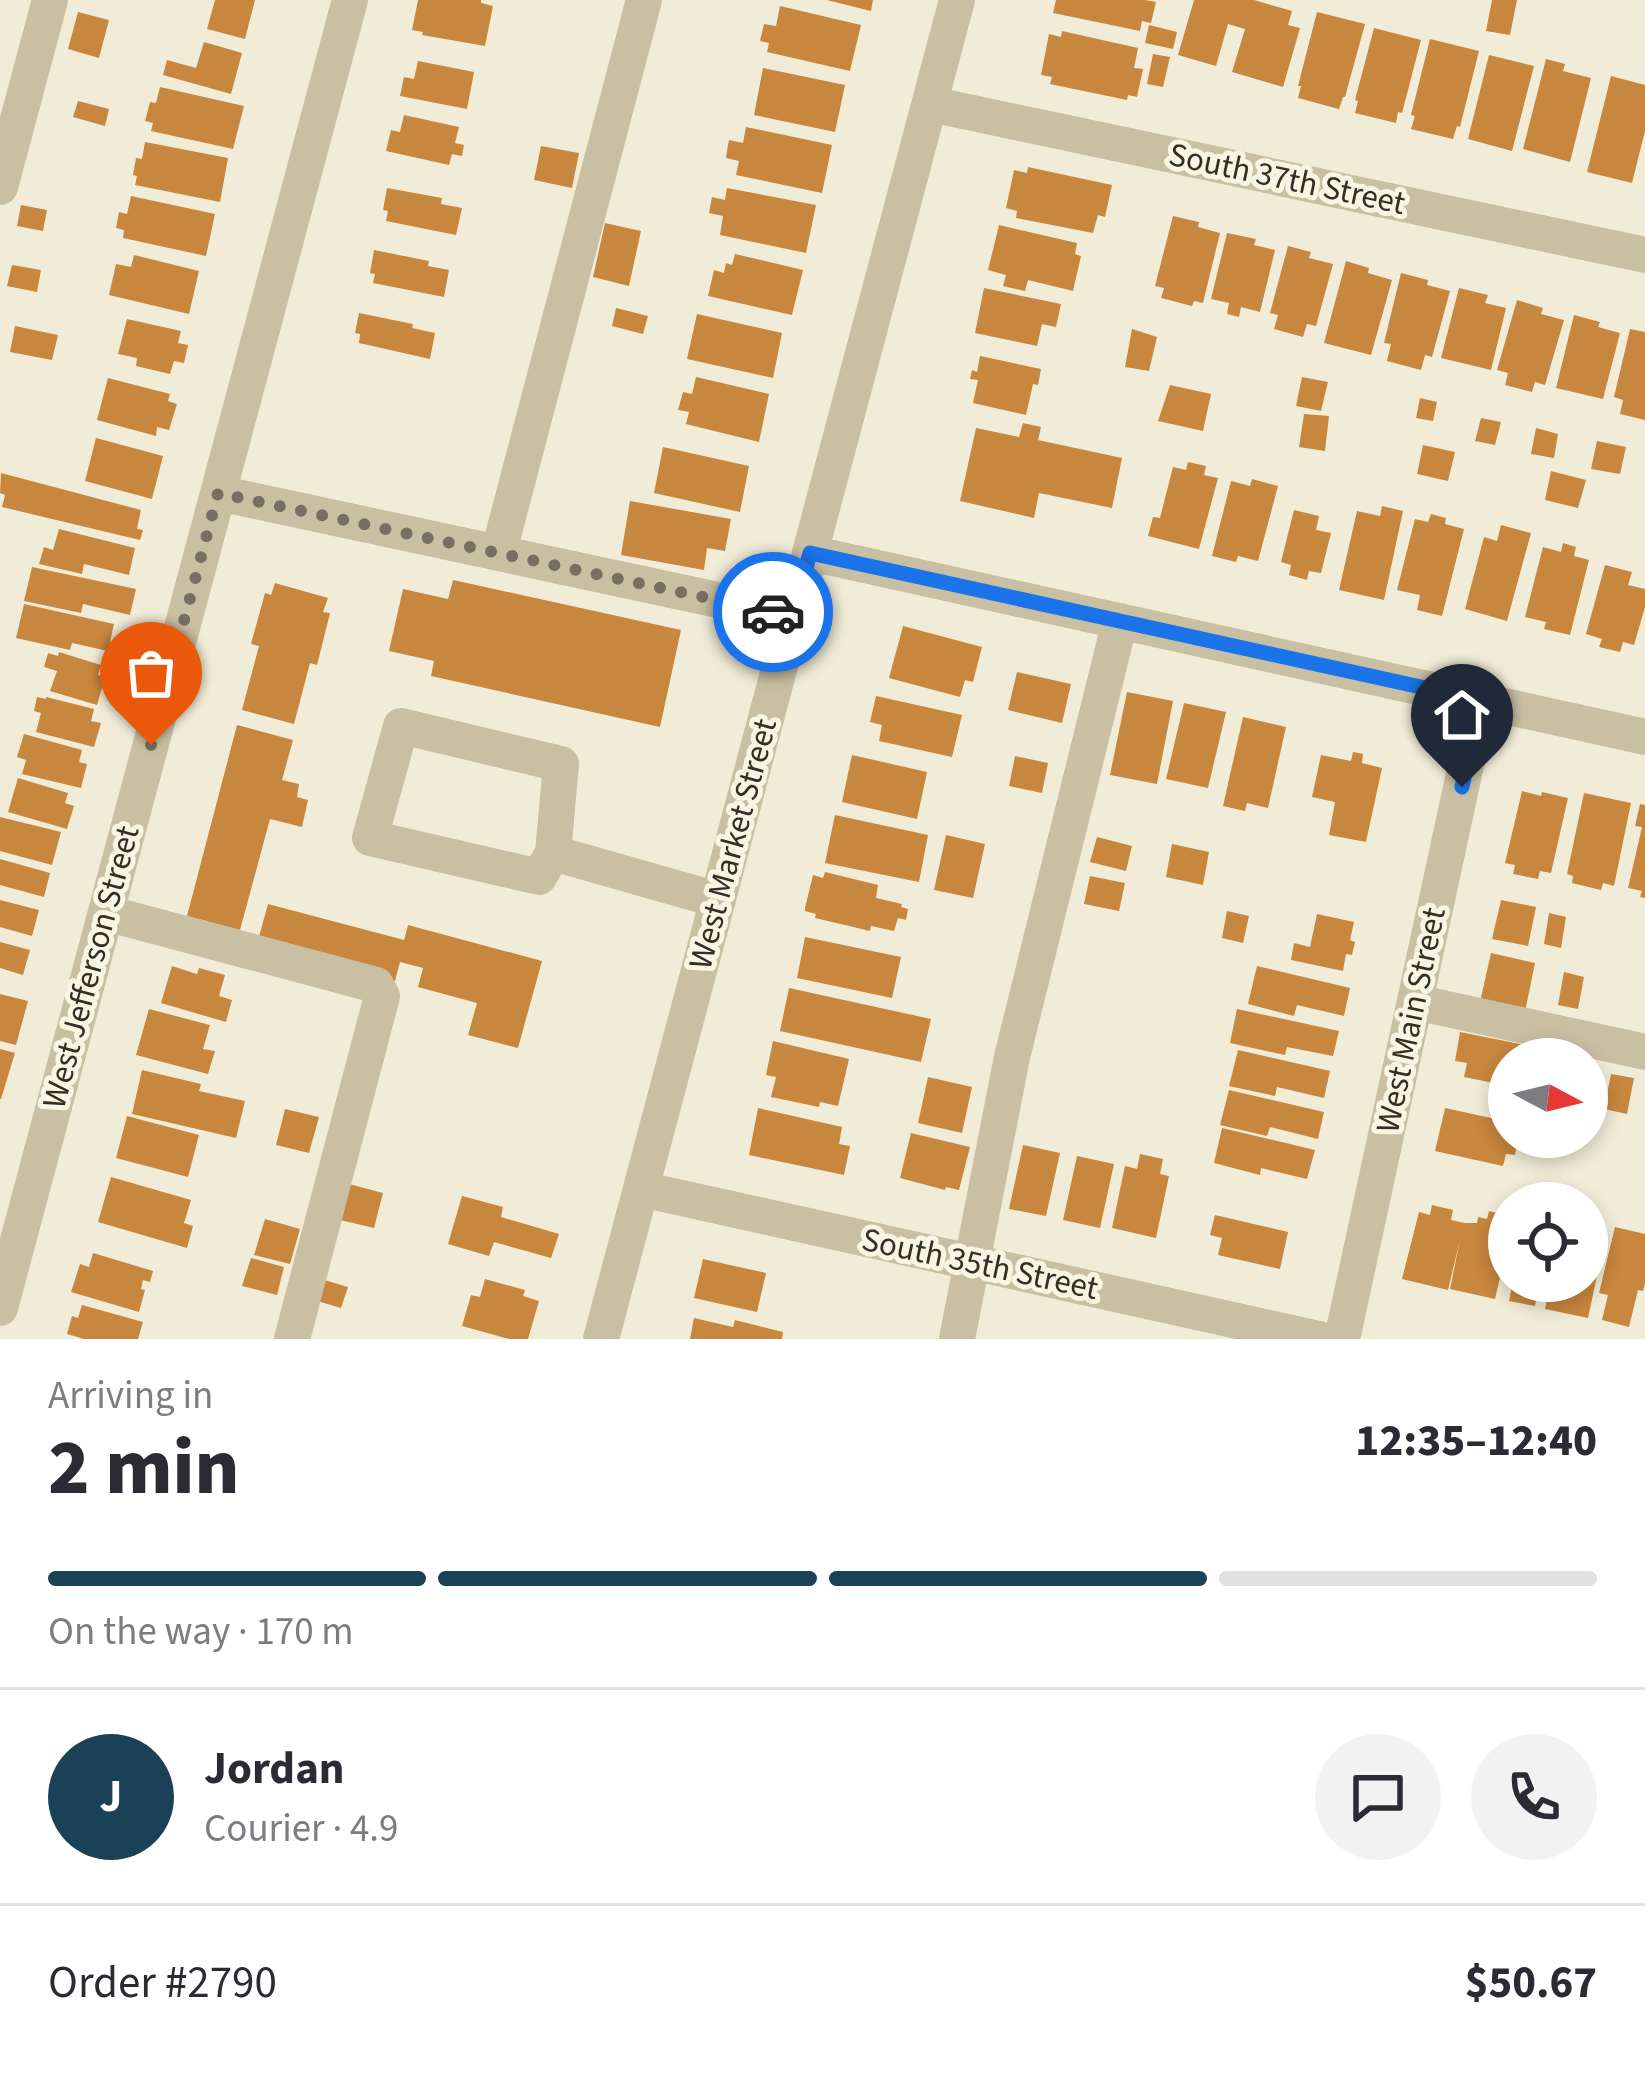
<!DOCTYPE html>
<html lang="en">
<head>
<meta charset="utf-8">
<style>
	:root { --surface:#fff; --page:#f2f2f3; --text:#2b2b33; --muted:#7c7c81; --line:#e1e1e2; --accent:#1a4156 }
	body { margin:0; font-family:"Source Sans 3",sans-serif; background:var(--page); color:var(--text); height:100vh; display:flex; flex-direction:column; font-size:45px; white-space:nowrap }
	* { box-sizing:border-box; margin:0 }
	p { font-size:39px; color:var(--muted) }
	.icon { flex:none; width:66px; height:66px; fill:none; stroke:currentColor; stroke-width:2; stroke-linecap:round; stroke-linejoin:round }
	.map { position:relative; height:1339px; overflow:hidden }
	.sheet { display:flex; flex-direction:column; background:var(--surface); flex:1 }
	.sheet>* { flex:none }
	.needle { width:78px; rotate:97deg }
	.fabs { position:absolute; left:1488px; top:1038px; display:grid; gap:24px }
	.fabs a { display:grid; place-items:center; width:120px; height:120px; border-radius:50%; background:var(--surface); box-shadow:0 6px 18px #0003; font-size:60px }
	.pin { position:absolute; display:grid; place-items:center; width:102px; height:102px; color:#fff; margin:-123px -51px; border-radius:50% 50% 50% 0; rotate:-45deg; box-shadow:0 0 12px #0007 }
	.pin .icon { rotate:45deg }
	.courier { position:absolute; display:grid; place-items:center; width:120px; height:120px; margin:-60px; border:9px solid #1a73e8; border-radius:50%; background:#fff; color:#222; box-shadow:0 3px 15px #0007 }
	.summary em { font-style:normal; font-weight:800 }
	.summary div { display:flex; flex-direction:column-reverse }
	.summary { display:flex; align-items:center; justify-content:space-between; height:204px; padding:0 48px }
	h1 { font-size:78px; font-weight:800; line-height:90px }
	.bar { display:grid; grid-template-columns:repeat(4,1fr); gap:18px 12px; align-content:center; height:144px; padding:0 48px }
	.bar i { height:15px; border-radius:9px; background:var(--line) }
	.bar .active { background:var(--accent) }
	.bar p { grid-column:span 4 }
	.line { display:flex; align-items:center; gap:30px; padding:0 48px; border-top:3px solid var(--line) }
	.line div { flex:1 }
	.round { display:grid; place-items:center; flex:none; width:126px; height:126px; border-radius:63px; background:var(--page) }
	.map>svg:first-child { display:block }
	.building { fill:#c8873e }
	.lines { fill:none; stroke-linecap:round; stroke-linejoin:round }
	.minor { stroke:#c9bfa3; stroke-width:36 }
	.done { stroke:#767063; stroke-width:12; stroke-dasharray:0 21.6 }
	.route { stroke:#1a73e8; stroke-width:15 }
	.labels { text-anchor:middle; dominant-baseline:central; stroke-width:10; stroke-linejoin:round; paint-order:stroke }
	.street-label { font-size:33px; fill:#342e25; stroke:#f9f5e3 }
</style>
</head>
<body>
<div class="map">
<svg width="1645" height="1339" viewBox="0 0 1645 1339">
	<rect width="100%" height="100%" fill="#f1ecd7"/>
	<!-- building -->
	<path class="building" d="M215,0H255L245,39L207,29Z
		M418,0H481V3L493,6L485,46L422,35L423,32L412,30Z
		M827,0H873L871,11Z
		M1056,0H1145L1156,2L1151,23L1142,21L1140,31L1053,13Z
		M1194,0H1254L1292,11L1288,25L1300,28L1283,87L1232,72L1245,29L1228,24L1216,66L1178,55Z
		M1492,0H1517L1510,35L1486,31Z
		M780,6L861,25L850,71L767,52L769,43L760,41L764,24L776,26Z
		M78,12L109,20L99,58L68,49Z
		M1317,12L1365,24L1345,97H1343L1339,109L1298,98L1301,86H1298Z
		M1149,25L1177,32L1173,49L1145,43Z
		M1374,28L1421,40L1402,113L1398,112L1396,123L1355,113L1358,101L1355,100Z
		M1062,31L1138,48L1134,68L1143,69L1137,97L1128,95L1127,100L1050,84L1052,77L1041,75L1049,34L1061,37Z
		M1430,39L1479,51L1460,127L1457,126L1453,139L1411,129L1415,116L1411,115Z
		M204,42L242,53L231,94L163,75L167,60L196,68Z
		M1153,54L1170,57L1163,87L1147,84Z
		M1489,55L1534,66L1512,151L1468,139Z
		M1546,59L1565,64L1563,71L1591,78L1570,162L1523,149Z
		M418,61L474,72L467,109L400,96L404,77L414,79Z
		M763,68L845,85L835,132L754,115Z
		M1611,76L1645,85V131L1632,183L1587,172Z
		M160,87L244,106L233,149L151,131L153,123L145,121L150,102L156,103Z
		M78,101L109,109L105,126L73,117Z
		M404,115L459,127L455,143L464,145L462,156L452,154L449,165L386,151L391,130L400,132Z
		M746,127L832,145L822,193L736,175L739,161L726,158L727,151L729,140L743,143Z
		M145,142L228,158L220,202L135,185L137,176L133,175L136,158L142,159Z
		M541,146L579,153L572,188L534,180Z
		M1028,167L1112,185L1105,217L1098,215L1093,233L1016,218L1017,211L1006,208L1014,170L1027,173Z
		M387,188L442,198L441,204L462,208L456,235L386,221L388,211L383,210Z
		M727,188L816,205L806,253L720,235L723,216L709,213L712,197L725,200Z
		M131,196L215,214L206,256L123,238L124,230L116,228L119,212L127,214Z
		M21,205L47,210L43,231L17,226Z
		M1173,216L1199,222L1198,227L1220,233L1203,303L1194,301L1192,306L1161,298L1164,288L1155,286Z
		M605,223L641,231L629,286L593,277Z
		M999,225L1077,243L1075,254L1081,256L1073,291L1028,280L1025,291L1003,286L1006,275L988,270Z
		M1227,233L1256,239L1254,245L1275,250L1260,312L1241,307L1239,317L1227,314L1229,303L1211,299Z
		M1288,246L1311,252L1309,258L1333,264L1316,326L1307,324L1303,337L1274,329L1278,315L1270,313Z
		M374,250L429,261L428,266L449,270L444,297L373,283L375,274L370,273Z
		M735,254L803,270L792,315L708,296L714,270L724,273L726,263L732,265Z
		M134,255L199,271L189,314L109,295L116,264L131,267Z
		M1346,261L1369,268L1368,273L1392,280L1371,355L1324,343Z
		M12,265L41,270L37,292L7,286Z
		M1401,273L1428,280L1427,285L1450,291L1432,357L1425,355L1421,370L1387,361L1391,344L1384,343Z
		M984,288L1061,304L1056,327L1042,324L1037,346L975,333Z
		M1459,288L1488,295L1485,303L1506,308L1491,370L1441,358Z
		M1517,300L1543,308L1541,314L1564,320L1545,385L1535,382L1532,392L1505,385L1508,373L1497,370Z
		M616,308L648,316L643,334L612,326Z
		M359,313L413,324L412,328L435,333L430,359L359,343L360,334L355,333Z
		M697,314L782,333L773,378L687,359Z
		M1574,315L1600,322L1598,327L1620,333L1603,399L1556,388Z
		M127,319L181,331L178,343L188,345L184,363L174,361L170,374L136,366L137,358L118,354Z
		M15,326L58,335L52,360L10,352Z
		M1132,329L1157,337L1149,371L1125,367Z
		M1630,329L1645,332V420L1620,414L1623,400L1614,397Z
		M980,356L1041,369L1038,385L1033,384L1026,415L973,403L978,380L970,379L972,370L977,372Z
		M696,377L769,394L759,442L686,424L689,412L678,410L683,392L692,394Z
		M1302,377L1328,382L1321,411L1296,406Z
		M108,378L170,394L168,401L177,404L169,430L157,427L156,436L97,420Z
		M1170,385L1211,394L1203,431L1158,421Z
		M1420,398L1437,402L1433,421L1416,418Z
		M1304,414L1329,416L1325,451L1299,447Z
		M1481,418L1501,422L1495,445L1475,441Z
		M1023,423L1041,427L1038,440L1122,458L1112,508L1039,493L1034,518L960,501L976,428L1019,437Z
		M1536,428L1558,434L1554,458L1531,454Z
		M96,438L163,456L152,499L85,481Z
		M1597,441L1626,447L1620,474L1591,469Z
		M1423,445L1455,452L1448,481L1417,474Z
		M663,447L749,466L740,512L654,493Z
		M1188,462L1206,466L1204,475L1218,478L1199,549L1148,536L1153,517L1160,518L1173,467L1186,470Z
		M1551,471L1586,480L1578,508L1545,500Z
		M1,473L141,510L137,529L143,530L140,540L2,507L5,495L0,493Z
		M1252,479L1278,486L1258,561L1238,556L1236,562L1212,556L1231,481L1250,486Z
		M630,501L731,519L725,551L707,548L704,570L621,555Z
		M1382,506L1403,511L1384,600L1339,590L1357,511L1380,516Z
		M1294,510L1319,516L1316,530L1331,533L1321,573L1309,571L1307,580L1289,575L1291,565L1281,562Z
		M1431,514L1446,518L1445,524L1464,529L1442,616L1417,610L1420,595L1397,590L1415,519L1428,522Z
		M1501,525L1531,533L1507,621L1465,609L1484,537L1497,541Z
		M59,529L135,548L129,575L84,564L82,574L39,564L44,547L53,550Z
		M1563,543L1576,547L1574,556L1589,560L1570,635L1544,629L1546,622L1525,617L1543,547L1561,552Z
		M1605,565L1632,572L1628,585L1645,589V607L1634,645L1623,642L1620,652L1599,647L1602,639L1586,634Z
		M32,567L136,589L130,615L83,604L81,613L24,601Z
		M453,580L681,630L660,727L431,676L434,661L389,651L403,589L448,599Z
		M275,583L328,598L323,612L330,613L317,665L310,663L294,724L242,710L259,646L251,644L265,593L271,595Z
		M24,604L114,624L108,651L72,643L70,650L16,638Z
		M903,626L982,647L973,682L965,680L960,697L889,678Z
		M59,652L101,665L98,675L105,677L97,705L50,691L57,671L44,667L48,653L58,656Z
		M1017,672L1071,684L1062,723L1008,710Z
		M1127,692L1173,701L1157,784L1110,775Z
		M876,696L962,715L952,757L879,741L882,725L870,722Z
		M37,697L46,699V697L94,709L91,721L101,723L94,747L36,732L41,713L34,711Z
		M1184,703L1226,712L1208,788L1166,779Z
		M1243,717L1286,727L1268,808L1247,803L1245,811L1223,806Z
		M237,725L293,740L282,780L299,784L297,797L308,800L302,827L270,819L240,930L187,916Z
		M24,734L82,750L79,762L87,764L81,788L22,774L26,760L17,757Z
		M1353,752L1363,754L1362,763L1382,768L1366,842L1329,835L1335,802L1312,797L1321,755L1351,761Z
		M852,755L927,772L917,819L842,802Z
		M1015,756L1048,763L1042,793L1009,786Z
		M18,778L68,793L65,803L74,806L67,829L8,812Z
		M1522,791L1541,796L1542,792L1568,798L1551,873L1540,871L1538,879L1513,874L1515,865L1505,863Z
		M1584,793L1631,803L1614,886L1603,883L1601,890L1572,883L1573,876L1567,874Z
		M1640,804L1645,805V898L1640,897L1642,891L1628,888L1642,827L1635,826Z
		M835,815L928,835L919,882L825,863Z
		M0,817L61,832L52,865L0,851Z
		M946,835L985,844L973,898L934,890Z
		M1097,837L1132,846L1126,871L1090,862Z
		M1172,844L1209,852L1203,885L1166,877Z
		M0,859L50,873L44,897L0,885Z
		M825,872L878,885L876,898L902,904L901,907L908,909L906,920L898,918L894,931L871,926L870,931L815,918L816,914L805,911V908L813,875L823,878Z
		M1090,876L1125,883L1119,911L1084,904Z
		M0,900L39,910L32,936L0,927Z
		M1501,900L1536,907L1528,946L1492,939Z
		M268,904L404,940L408,925L542,961L518,1048L468,1035L477,1003L418,987L423,968L400,962L395,981L257,944Z
		M1227,911L1249,916L1243,943L1222,938Z
		M1549,913L1566,917L1561,948L1544,944Z
		M1317,914L1354,922L1350,940L1355,942L1352,955L1346,954L1343,971L1291,960L1294,943L1310,947Z
		M805,937L901,957L892,998L797,978Z
		M0,942L30,950L23,975L0,968Z
		M1491,953L1535,963L1525,1012L1480,1002Z
		M172,966L197,974L199,968L225,975L219,996L232,1000L226,1022L161,1003Z
		M1257,966L1350,988L1344,1016L1297,1005L1294,1016L1248,1004Z
		M1564,972L1584,977L1578,1009L1558,1005Z
		M789,988L931,1019L921,1062L780,1031Z
		M0,994L28,1001L16,1045L0,1041Z
		M149,1009L210,1025L203,1049L215,1051L208,1074L136,1055Z
		M1237,1009L1339,1031L1333,1056L1287,1047L1285,1055L1230,1043Z
		M1460,1032L1525,1045L1523,1059H1509V1086L1464,1077L1467,1063L1455,1061Z
		M773,1041L849,1059L838,1106L820,1102L819,1107L771,1097L776,1077L766,1075Z
		M0,1049L15,1053L1,1099H0Z
		M1238,1050L1330,1071L1324,1098L1277,1087L1275,1096L1229,1086Z
		M142,1070L201,1084L199,1091L245,1101L236,1138L132,1114Z
		M1611,1074L1634,1078L1627,1114L1604,1109Z
		M928,1077L972,1087L962,1133L918,1123Z
		M1229,1090L1324,1112L1318,1139L1270,1127L1267,1136L1220,1125Z
		M758,1108L842,1127L839,1144L850,1146L844,1175L749,1155Z
		M1445,1108L1509,1122V1137H1518L1515,1155L1506,1154L1503,1166L1435,1151Z
		M285,1109L319,1117L309,1153L276,1145Z
		M127,1116L199,1135L188,1177L116,1158Z
		M1222,1128L1315,1150L1307,1179L1261,1168L1260,1175L1214,1163Z
		M911,1133L970,1147L959,1190L946,1187L945,1190L900,1178Z
		M1023,1145L1060,1153L1046,1216L1009,1209Z
		M1140,1154L1163,1159L1160,1174L1169,1176L1156,1238L1112,1228L1125,1166L1137,1169Z
		M1077,1156L1114,1164L1100,1228L1063,1220Z
		M111,1177L191,1200L184,1223L193,1226L187,1248L98,1222Z
		M349,1184L383,1193L374,1228L340,1220Z
		M462,1196L503,1207L501,1217L559,1234L551,1258L494,1242L489,1256L448,1244Z
		M1432,1205L1453,1210L1451,1220L1465,1223H1477L1478,1217L1487,1219L1489,1211L1509,1216V1239L1495,1299L1450,1289L1460,1240L1448,1290L1402,1279L1419,1212L1430,1215Z
		M1215,1215L1288,1232L1280,1269L1218,1255L1222,1238L1210,1235Z
		M265,1219L300,1229L290,1264L254,1255Z
		M1615,1227L1645,1234V1283L1643,1291L1638,1290L1629,1327L1602,1320L1608,1295L1599,1293Z
		M1587,1239L1597,1241L1595,1250L1602,1252L1588,1318L1545,1309L1551,1281H1587Z
		M93,1253L153,1271L150,1282L143,1280L141,1289L145,1290L139,1312L71,1292L80,1264L89,1267Z
		M251,1258L284,1267L277,1295L242,1286Z
		M703,1259L766,1273L757,1312L694,1298Z
		M321,1279L348,1287L341,1308L314,1300Z
		M485,1279L525,1290L523,1296L539,1301L528,1339H509L462,1326L471,1295L480,1297Z
		M1513,1281H1540L1535,1306L1509,1301Z
		M82,1305L143,1322L138,1339H84L67,1334L72,1316L78,1318Z
		M694,1318L733,1327L735,1320L783,1332L782,1339H690Z"/>
	<g class="lines">
		<!-- minor -->
		<path class="minor" d="M930,104L1645,255
			M0,187L50,0
			M218,493L793,616
			M499,551L644,0
			M810,553L1645,737
			M553,853L539,877L370,838L401,726L561,764L553,853L718,900
			M106,913L376,985L382,996L292,1339
			M1415,1002L1645,1052
			M641,1189L1319,1339
			M0,1308L350,0
			M601,1339L957,0
			M957,1339L1012,1057L1120,621
			M1342,1339L1480,700"/>
	</g>
	<g class="lines">
		<!-- done -->
		<path class="done" d="M151,745L218,493L773,612"/>
		<!-- route -->
		<path class="route" d="M773,612L793,616L810,553L1480,700L1462,787"/>
	</g>
	<g class="labels">
		<!-- street labels -->
		<g class="street-label">
			<text transform="translate(1287 179) rotate(12)">South 37th Street</text>
			<text transform="translate(733 844) rotate(-75)">West Market Street</text>
			<text transform="translate(91 967) rotate(-75)">West Jefferson Street</text>
			<text transform="translate(1411 1020) rotate(-78)">West Main Street</text>
			<text transform="translate(980 1264) rotate(12)">South 35th Street</text>
		</g>
	</g>
</svg>
<div class="fabs">
<a><svg class="needle" viewBox="-14 -14 28 28"><path d="M0-13l5 13h-10z" fill="#e53935"/><path d="M0 13l5-13h-10z" fill="#7c7c81"/></svg></a>
<a><svg class="icon" aria-label="locate" viewBox="0 0 24 24"><circle cx="12" cy="12" r="6"/><path d="M12 2v4M12 18v4M2 12h4M18 12h4"/></svg></a>
</div>
<div class="pin" style="left:151px;top:745px;background:#ea580c"><svg class="icon" aria-label="bag" viewBox="0 0 24 24"><path d="M5 8h14l-1 12H6zM9 8a3 3 0 0 1 6 0"/></svg></div>
<div class="pin" style="left:1462px;top:787px;background:#1f2937"><svg class="icon" aria-label="home" viewBox="0 0 24 24"><path d="M3 11l9-7 9 7M6 9v11h12V9"/></svg></div>
<div class="courier" style="left:773px;top:612px"><svg class="icon" aria-label="car" viewBox="0 0 24 24"><path d="M5 17H2v-5l4-1 3-4h7l3 4 3 1v5h-3M9 17h6M6 11h13"/><circle cx="7" cy="17" r="2"/><circle cx="17" cy="17" r="2"/></svg></div>
</div>
<section class="sheet">
<div class="summary"><div><h1>2 min</h1><p>Arriving in</p></div><em>12:35–12:40</em></div>
<div class="bar"><i class="active"></i><i class="active"></i><i class="active"></i><i></i><p>On the way · 170 m</p></div>
<div class="line" style="height:216px"><b class="round" style="background:var(--accent);color:#fff">J</b><div><b>Jordan</b><p>Courier · 4.9</p></div><a class="round"><svg class="icon" aria-label="chat" viewBox="0 0 24 24"><path d="M4 5h16v11H9l-5 4z"/></svg></a><a class="round"><svg class="icon" aria-label="phone" viewBox="0 0 24 24"><path d="M5 4h4l2 5-3 2q2 4 5 5l2-3 5 2v4C11 20 4 13 5 4z"/></svg></a></div>
<div class="line" style="height:156px"><div>Order #2790</div><b>$50.67</b></div>
</section>
</body>
</html>
